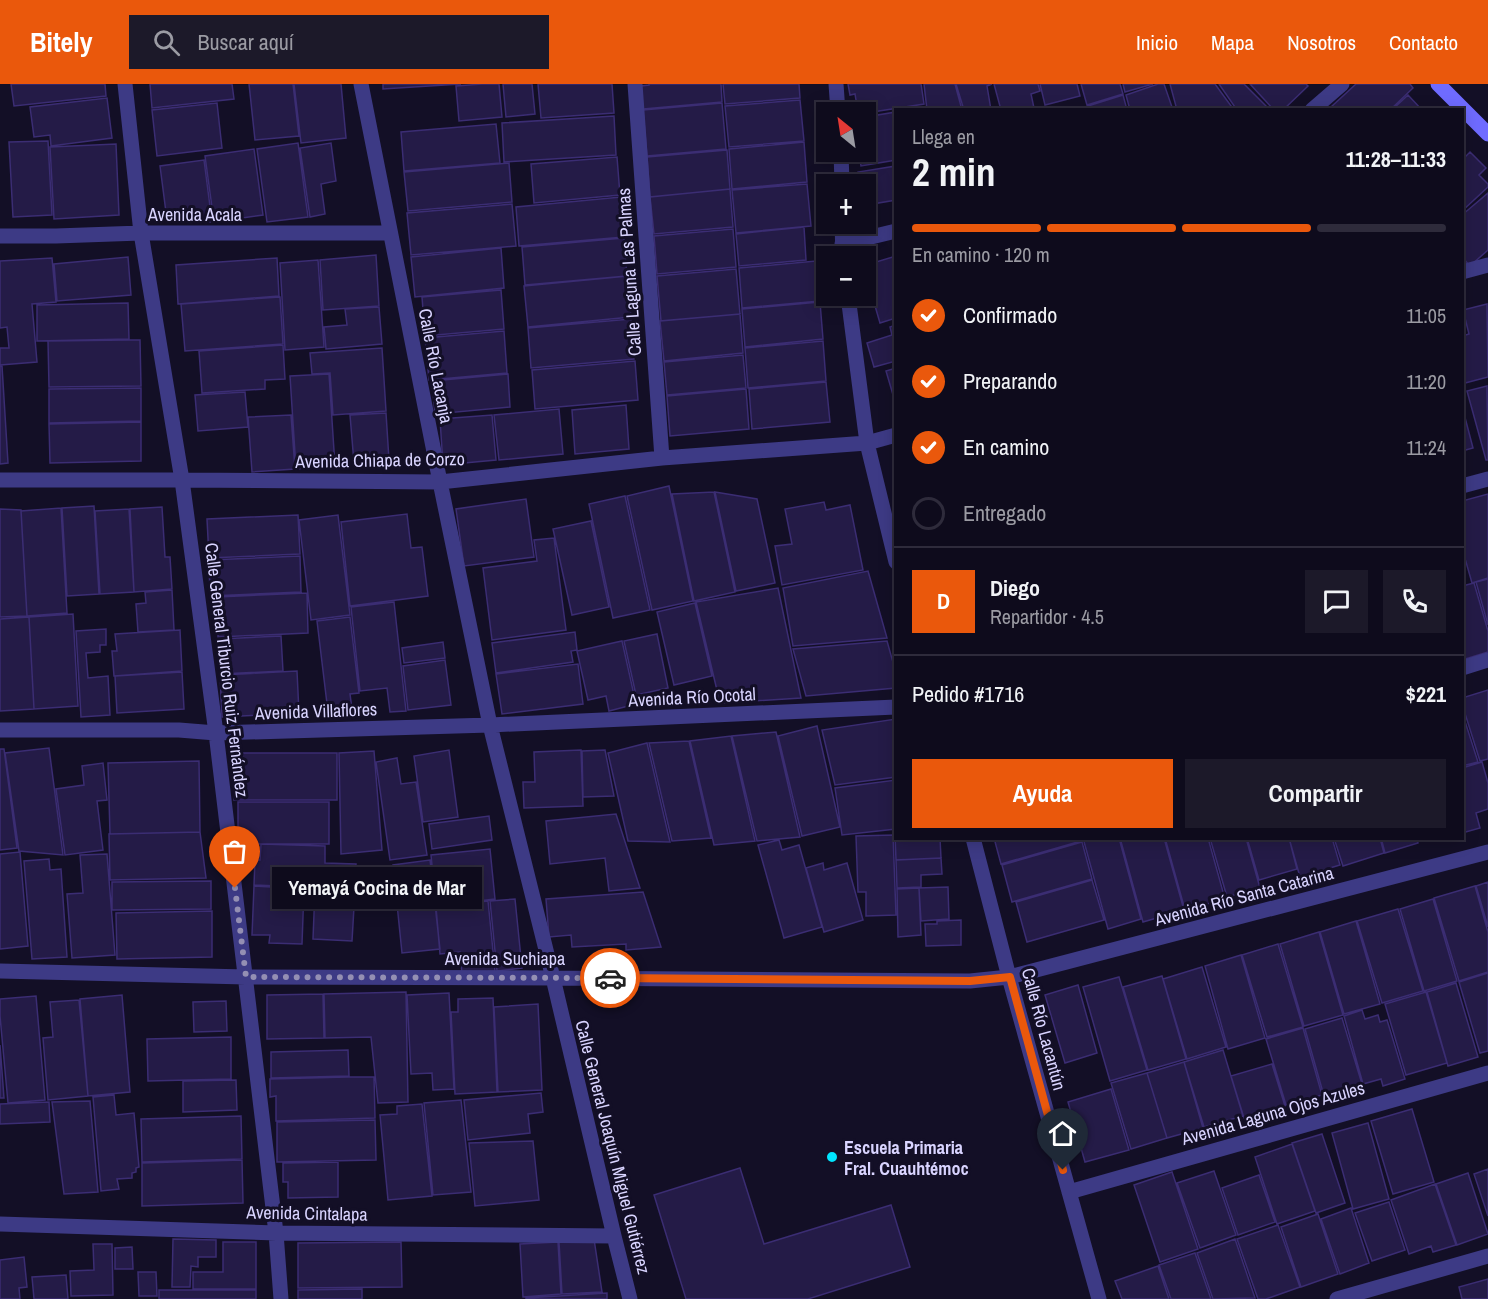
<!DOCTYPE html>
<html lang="es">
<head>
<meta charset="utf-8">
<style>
	:root { --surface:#0e0b1c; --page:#1c1929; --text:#f1f3f6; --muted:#9b9ba3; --line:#2e2b3b; --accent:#ea580c }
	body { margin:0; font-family:"Archivo Narrow",sans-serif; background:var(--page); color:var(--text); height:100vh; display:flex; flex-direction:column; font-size:22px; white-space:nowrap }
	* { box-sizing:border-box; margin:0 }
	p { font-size:20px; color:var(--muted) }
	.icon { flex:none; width:33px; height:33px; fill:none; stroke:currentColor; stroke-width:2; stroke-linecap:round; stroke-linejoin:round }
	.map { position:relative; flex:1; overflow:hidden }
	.details { position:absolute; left:894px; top:24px; width:570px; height:732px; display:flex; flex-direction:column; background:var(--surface); border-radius:0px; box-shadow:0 3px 15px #0003,0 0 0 2px var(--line) }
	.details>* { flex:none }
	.needle { width:39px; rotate:330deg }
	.buttons { position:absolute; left:816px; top:18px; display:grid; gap:12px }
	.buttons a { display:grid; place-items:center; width:60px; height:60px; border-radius:0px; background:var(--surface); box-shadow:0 3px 15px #0003,0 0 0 2px var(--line); font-size:30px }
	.pin { position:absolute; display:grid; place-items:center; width:51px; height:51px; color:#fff; margin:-62px -26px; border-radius:50% 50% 50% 0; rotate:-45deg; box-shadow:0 0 6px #0007 }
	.pin .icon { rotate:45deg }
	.courier { position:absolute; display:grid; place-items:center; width:60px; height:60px; margin:-30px; border:4px solid #ea580c; border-radius:50%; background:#fff; color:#222; box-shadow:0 2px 8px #0007 }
	.bubble { position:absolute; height:42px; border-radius:0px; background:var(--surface); box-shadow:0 3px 15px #0003,0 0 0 2px var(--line); font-size:20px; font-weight:700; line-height:42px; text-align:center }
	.overview em { font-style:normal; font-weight:700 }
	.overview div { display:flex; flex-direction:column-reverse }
	.overview { display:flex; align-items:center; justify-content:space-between; height:102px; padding:0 18px }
	h1 { font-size:39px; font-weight:700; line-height:45px }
	.bar { display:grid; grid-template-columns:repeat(4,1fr); gap:9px 6px; align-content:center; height:72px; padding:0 18px }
	.bar i { height:8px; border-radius:4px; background:var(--line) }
	.bar .active { background:var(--accent) }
	.bar p { grid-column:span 4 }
	.line { display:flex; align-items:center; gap:15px; padding:0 18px; border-top:2px solid var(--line) }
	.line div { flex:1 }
	.round { display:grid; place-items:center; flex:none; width:63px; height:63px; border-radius:0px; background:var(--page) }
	ol { padding:0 18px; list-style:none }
	li { display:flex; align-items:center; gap:18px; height:66px }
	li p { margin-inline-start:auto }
	li .icon { padding:6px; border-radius:50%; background:var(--accent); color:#fff; stroke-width:4 }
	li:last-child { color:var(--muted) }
	li i { width:33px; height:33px; border:3px solid var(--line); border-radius:50% }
	.cta { display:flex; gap:12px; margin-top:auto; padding:12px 18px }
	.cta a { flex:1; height:69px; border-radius:0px; background:var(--accent); color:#fff; font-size:24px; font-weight:700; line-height:69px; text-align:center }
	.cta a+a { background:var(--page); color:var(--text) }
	header { display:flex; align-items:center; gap:36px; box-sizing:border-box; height:84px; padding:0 30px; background:var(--accent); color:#fff }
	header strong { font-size:28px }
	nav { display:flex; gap:33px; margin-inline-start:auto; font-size:21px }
	.search { width:420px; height:54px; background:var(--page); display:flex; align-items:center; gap:15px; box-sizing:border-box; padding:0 21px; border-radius:0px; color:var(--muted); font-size:22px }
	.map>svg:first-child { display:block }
	.building { fill:#241b47; stroke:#3b2d73; stroke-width:1.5 }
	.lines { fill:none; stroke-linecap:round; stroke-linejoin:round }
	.street { stroke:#3d3a85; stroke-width:15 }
	.secondary { stroke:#6f6bff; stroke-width:15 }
	.done { stroke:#948fb3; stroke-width:6; stroke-dasharray:0 10.8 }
	.route { stroke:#ea580c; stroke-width:8 }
	.poi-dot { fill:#00e5ff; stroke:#130f26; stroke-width:2 }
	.labels { text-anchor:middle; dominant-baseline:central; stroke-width:6; stroke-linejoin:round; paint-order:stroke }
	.street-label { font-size:18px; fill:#d9d4ff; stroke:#130f26 }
	.poi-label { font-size:18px; font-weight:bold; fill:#d9d4ff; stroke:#130f26; text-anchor:start }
</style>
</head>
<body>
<header>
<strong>Bitely</strong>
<div class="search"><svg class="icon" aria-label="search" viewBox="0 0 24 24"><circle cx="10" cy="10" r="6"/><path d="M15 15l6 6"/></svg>Buscar aquí</div>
<nav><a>Inicio</a><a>Mapa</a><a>Nosotros</a><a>Contacto</a></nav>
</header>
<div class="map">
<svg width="1488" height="1215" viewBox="0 0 1488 1215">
	<rect width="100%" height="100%" fill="#130f26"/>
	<!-- building -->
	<path class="building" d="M11,0H105L106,12L14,22Z
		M150,0H232L234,15L152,24Z
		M249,0H293L299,52L255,56Z
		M294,0H341L346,54L301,59Z
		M383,0H461L383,5Z
		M482,0H499L502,33L459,37L456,2Z
		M503,0H532L535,30L506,33Z
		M538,0H612L614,29L541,34Z
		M649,0H721L722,18L643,25L641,2L649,1Z
		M723,0H799L800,14L725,20Z
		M848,0H921L924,20L866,29L858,28L855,10L850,11Z
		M924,0H955L962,26H927Z
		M956,0H992L987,2L991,26H964Z
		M994,0H1038L1040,7L1031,10L1034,24L1027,26H1001Z
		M1040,0H1077L1080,12L1045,21Z
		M1081,0H1120L1123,10L1087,21Z
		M1123,0H1153L1125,8Z
		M1158,0H1164L1173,26H1130L1126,11Z
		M1170,0H1215L1234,26H1177Z
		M1219,0H1244L1270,26H1237Z
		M1250,0H1306L1308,2L1283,26H1274Z
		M1356,0H1410L1413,4L1390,26H1331L1330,24Z
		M1123,11L1127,26H1089L1088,22Z
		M1408,11L1422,26H1392Z
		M107,14L112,54L51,62L50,51L34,53L30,23Z
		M800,16L804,57L729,63L725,22Z
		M217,19L222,64L157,72L152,26Z
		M722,19L726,65L647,72L643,26Z
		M896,28V76L861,82L859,68H866V33Z
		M614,32L616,71L504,78L502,39Z
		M496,40L500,79L404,87L401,48Z
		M48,57L52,131L13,133L9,58Z
		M804,58L807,98L732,105L729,65Z
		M298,59L308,133L267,138L257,65Z
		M331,59L336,97L321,100L325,130L310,133L300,64Z
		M116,60L119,131L54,135L50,63Z
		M254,65L263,131L214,138L205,72Z
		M727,66L730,105L650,113L647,73Z
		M1470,68L1486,84L1479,91L1488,100V103L1462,127V76Z
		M617,73L620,111L534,119L531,80Z
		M204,76L212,138L167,136L160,82Z
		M509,79L512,118L408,127L404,88Z
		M896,82V116L866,121V100H860L858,88Z
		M807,100L811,142L736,149L732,106Z
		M730,105L733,143L654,150L650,113Z
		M1488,109V166L1470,182L1462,173V131Z
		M621,113L624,153L519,162L516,123Z
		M512,120L516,162L411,171L407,129Z
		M804,143L806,176L739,182L736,150Z
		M733,145L736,183L657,190L654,152Z
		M624,154L627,192L525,201L522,163Z
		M501,164L504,204L415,213L411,173Z
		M376,171L379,222L323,226L320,176Z
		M896,172V234L880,239L866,191V181Z
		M128,173L131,211L57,217L54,180Z
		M52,174L56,218L32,220L37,278L0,281V264H9L7,243L0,244V177Z
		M277,174L279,212L178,220L176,181Z
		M318,176L324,263L285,266L280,179Z
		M816,177L820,217L742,224L739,184Z
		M736,185L740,230L661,237L657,192Z
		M628,192L631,233L528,243L524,202Z
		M501,206L504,245L425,252L422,213Z
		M280,213L283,260L185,267L181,220Z
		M820,218L823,255L745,263L742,225Z
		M128,219L129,255L37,257V221Z
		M1487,220L1488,293L1465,299L1462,289V252L1469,250L1463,226Z
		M379,223L382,260L326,265L324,243L347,241L345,225Z
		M740,230L743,269L664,277L660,237Z
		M631,235L634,275L531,284L528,244Z
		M896,241V277L874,283L867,259L892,251L890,243Z
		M504,247L507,289L429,296L425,254Z
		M129,256H140L141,302L49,303L48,257Z
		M823,257L826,297L748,304L745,264Z
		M283,261L285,295L265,296V305L202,309L199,267Z
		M382,264L386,327L333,331L330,289L312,290L310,269Z
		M743,271L746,304L667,311L664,278Z
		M635,277L638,316L535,325L532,286Z
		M0,282H2L8,379L0,380Z
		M896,284V321L886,287Z
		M329,290L335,382L296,385L290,292Z
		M508,290L510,323L435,330L432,297Z
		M826,298L830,338L752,345L749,305Z
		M1487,302L1488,376H1486L1467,307Z
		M141,304V337L49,339V305Z
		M746,305L749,345L670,352L667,312Z
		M245,308L248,343L198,347L195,311Z
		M626,321L629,365L575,370L572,326Z
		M1462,322L1473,364L1462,367Z
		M559,325L563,370L499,376L494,331Z
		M386,329L389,376L354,379L350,331Z
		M291,331L295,385L252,388L248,333Z
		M492,331L496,376L443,381L440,335Z
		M141,338V377L50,379L49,340Z
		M669,402L693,517L652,526L627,412Z
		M714,408L735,508L694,517L672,410Z
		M715,408L757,415L775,499L736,507Z
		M1488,410V494L1472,499L1462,464V417Z
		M625,412L650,526L613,534L589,420Z
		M526,415L534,473L464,482L456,425Z
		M824,418L826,426L850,421L863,486L782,501L775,462L792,460L785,425Z
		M94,422L99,510L67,512L62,424Z
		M162,423L165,473H170L172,505L134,508L130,425Z
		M61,424L67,529L27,532L21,427Z
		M0,425L21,426L27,532L0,533Z
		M129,425L134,508L100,510L95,427Z
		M407,430L411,464L422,463L428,512L350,522L341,438Z
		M298,431L300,470L209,474L207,435Z
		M338,431L350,531L311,536L299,436Z
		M591,437L609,523L572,531L553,445Z
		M554,454L566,546L492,556L483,484L537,477L534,456Z
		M300,472L301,508L210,512L209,476Z
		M868,487L887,554L793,562L783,504Z
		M1488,495V541L1476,498Z
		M1474,499L1488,547V568L1462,576V502Z
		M778,504L801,614L720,619L696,518Z
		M172,506L174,546L138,548L136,520L146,519L145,508Z
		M307,509L308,549L218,553L217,513Z
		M394,518L406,627L390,628L387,604L360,607L351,523Z
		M695,519L712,592L674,601L657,528Z
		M73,530L78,622L34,625L29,533Z
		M29,533L34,625L0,627V535Z
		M350,533L359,609L350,610L352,625L328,628L317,537Z
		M106,545V561H100V568L86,569L88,594L108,592L110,631L81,633L76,547Z
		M180,546L182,587L114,592L112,567H117L115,550Z
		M575,548L577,566L571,567L573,578L496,589L492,559Z
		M657,550L668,604L636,611L624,557Z
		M281,552L283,587L220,590L219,555Z
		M622,557L636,620L609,627L606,612L588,616L577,567Z
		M887,557L896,589V604L806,612L793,565Z
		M443,558L445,574L404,579L402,564Z
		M445,576L451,621L408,626L403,582Z
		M578,580L583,620L502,630L496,590Z
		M297,587L299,629L222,633L220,591Z
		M182,588L184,625L117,629L115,592Z
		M1488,606V675L1480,677L1462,620V614Z
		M1462,628L1478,678L1462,682Z
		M896,635V693L835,701L822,646Z
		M817,642L840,743L802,752L778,652Z
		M776,648L800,753L757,757L732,652Z
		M731,652L755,757L714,761L690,657Z
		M689,657L711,754L672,757L649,659Z
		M647,659L670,758L628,757L608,669Z
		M49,664L63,771L19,767L5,669Z
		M0,665H4L17,764L0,766Z
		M449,666L458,733L423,738L414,672Z
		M581,666L583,722L524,724L523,698H535L534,668Z
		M605,666L614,712L583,713L582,667Z
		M374,667L382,766L341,770L339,669Z
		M234,669H337V716H234Z
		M397,674L401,700L416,698L427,771L390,776L376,678Z
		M199,677L200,748L110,750L108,679Z
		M1482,678L1488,699V725L1476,729L1480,744L1462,749V684Z
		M103,679L107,716L97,717L103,766L65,771L56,705L84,701L82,682Z
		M896,696V745L842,751L835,704Z
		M238,718H329V760H238Z
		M616,730L640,804L609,807L605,774L550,780L546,737Z
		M489,732L492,756L432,765L429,740Z
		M200,748L206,794L110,796L109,750Z
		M893,751L896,831L866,832V808H858L856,752Z
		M895,751L896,754H940L941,774L896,776Z
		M994,754H1081V757L1001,780Z
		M1083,754H1119L1141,835L1108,845Z
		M1120,754H1164L1184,826L1143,838Z
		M1165,754H1208L1225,815L1185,826Z
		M1210,754H1246L1260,804L1227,813Z
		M1247,754H1289L1297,785L1259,796Z
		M1289,754H1332L1340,781L1300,793Z
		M1334,754H1380L1384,769L1343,782Z
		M1381,754H1417L1418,759L1385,769Z
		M779,756L782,766L799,761L822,843L784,854L758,761Z
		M1082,758L1092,795L1012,818L1002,781Z
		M261,760L325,762V779L356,780L355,805L254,801L255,776H260Z
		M490,765L495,815L436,822L431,771Z
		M20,768L28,862L0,865V770Z
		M107,770L115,871L72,874L67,810L83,809L80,771Z
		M941,774L942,790L921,791V803L897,804L896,776Z
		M49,775L50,786L61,785L67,873L32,875L24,777Z
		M430,776L440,865L402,869L393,781Z
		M823,779L824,786L847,779L863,836L824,848L806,784Z
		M1092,796L1104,836L1027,858L1016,818Z
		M211,797V825L112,826V798Z
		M1488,798V843L1476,802Z
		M254,802L304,805L302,860L269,859L270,851H252Z
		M1475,802L1488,848V888L1459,897L1434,814Z
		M948,803L949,835L921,837L919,804Z
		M919,804L921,851L898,853L897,805Z
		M315,805L355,806L352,857L313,855Z
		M643,808L661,863L626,866V860L572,863L571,851L549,853L546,815Z
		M515,815L522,884L497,887L490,817Z
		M1433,815L1457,897L1424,907L1400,825Z
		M488,817L495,887L462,890L460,868L440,870L436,823Z
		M1398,825L1423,907L1382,919L1357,837Z
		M212,827V873L117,875L116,829Z
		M961,836V861L926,862L925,840H937V837Z
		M1356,837L1380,920L1344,930L1320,848Z
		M1319,848L1343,931L1304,942L1280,860Z
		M1278,860L1303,943L1267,953L1242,871Z
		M1241,871L1265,954L1228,965L1205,882Z
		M1202,883L1226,963L1187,975L1163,895Z
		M1488,889V967L1480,969L1459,898Z
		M1162,892L1186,975L1148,986L1123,903Z
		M1119,893L1147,986L1110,997L1083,903Z
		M1456,899L1478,973L1448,982L1427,908Z
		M1078,901L1097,969L1065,979L1045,911Z
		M406,908L408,1018L378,1019L371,953L325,954L324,910Z
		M1426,908L1447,979L1406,991L1385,920Z
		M449,909L454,1005L433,1006L432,989L411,990L407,911Z
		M323,910L324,954L267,955V911Z
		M122,911L130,1008L88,1012L80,915Z
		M36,912L45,1016L8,1019L0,932V915Z
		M493,914L497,1008L455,1010L451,928H458V915Z
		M79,916L88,1012L48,1016L43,954L53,953L50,918Z
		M226,917L227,947L194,948L193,918Z
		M538,920L542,1006L498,1008L494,923Z
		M1362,926L1365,935L1378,931L1380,938L1387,936L1405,995L1383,1002L1381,995L1363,1000L1344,932Z
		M1342,934L1362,1000L1324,1012L1305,945Z
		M1303,944L1322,1011L1286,1021L1266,955Z
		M231,953V995L148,997L147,955Z
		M0,961L4,1014H0Z
		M348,966L349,992L271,994V968Z
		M1223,966L1243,1032L1204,1043L1184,978Z
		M1184,978L1203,1044L1167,1054L1147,989Z
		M1272,980L1285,1022L1244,1034L1231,992Z
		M1147,989L1167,1054L1131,1065L1111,999Z
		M348,993H374L375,1034L276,1037V1012L270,1013V995Z
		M236,996L237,1026L183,1028V997Z
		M1111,1005L1129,1066L1085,1078L1068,1018Z
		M541,1009L543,1028L528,1030L530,1049L468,1056L464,1016Z
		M114,1011L116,1031L134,1029L139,1083L136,1084V1088L132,1089V1094L117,1095L119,1105L101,1107L93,1013Z
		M461,1016L471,1108L433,1111L424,1019Z
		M90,1017L98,1108L64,1110L52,1018Z
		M49,1018L50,1038L0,1040V1020Z
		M422,1020L432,1112L388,1116L380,1031L397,1030V1022Z
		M1412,1025L1434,1098L1393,1110L1371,1037Z
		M241,1032L242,1075L142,1078L141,1035Z
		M375,1036L376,1076L277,1078V1038Z
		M1368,1039L1389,1115L1353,1125L1332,1049Z
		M1322,1050L1345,1119L1316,1129L1292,1059Z
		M533,1057L539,1116L475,1122L469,1059Z
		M1292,1060L1315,1127L1277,1140L1255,1073Z
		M242,1076L243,1119L142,1122V1079Z
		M338,1078V1113L288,1114V1098H283V1079Z
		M740,1084L764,1160L891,1121L910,1183L808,1215H686L654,1111Z
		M1488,1085V1132L1474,1090Z
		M1214,1087L1236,1151L1200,1164L1177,1099Z
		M1172,1088L1198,1165L1160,1178L1134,1101Z
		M1468,1089L1488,1150L1457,1161L1436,1100Z
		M1259,1091L1275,1138L1238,1151L1222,1104Z
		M1435,1100L1456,1161L1433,1168L1431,1162L1409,1170L1391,1116Z
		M1389,1118L1405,1166L1372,1177L1355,1129Z
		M1351,1124L1369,1179L1340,1190L1321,1135Z
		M1318,1130L1338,1190L1301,1203L1281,1143Z
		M1278,1141L1300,1203L1266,1215H1258L1237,1155Z
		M173,1155L216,1156V1173H198V1183L191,1182L190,1203H172Z
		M594,1155L602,1208L562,1210L559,1158Z
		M1235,1155L1255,1214L1213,1215L1197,1169Z
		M223,1158H256V1205H193V1188H223Z
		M401,1158L402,1203L298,1204V1159Z
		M558,1158L561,1210L523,1213L520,1160Z
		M93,1160H112L113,1211L71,1212L70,1187L94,1186Z
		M132,1163L133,1185H115V1164Z
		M1195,1169L1211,1215H1171L1159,1181Z
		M24,1173L27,1203L19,1204L20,1215H0V1176Z
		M1158,1182L1169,1215H1122L1115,1197Z
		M138,1188H156L157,1212H139Z
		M66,1191L68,1215H34L32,1193Z
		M1488,1195V1215H1462L1459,1203Z
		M362,1205V1215H298V1206Z
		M159,1206H256V1215H159Z
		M607,1209V1215H526V1214Z"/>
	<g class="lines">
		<!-- street -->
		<path class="street" d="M125,0L141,149L182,396L216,649L276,1149L281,1215
			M361,0L440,398L490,641L553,894L614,1152L630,1215
			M635,0L662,374
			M836,0L838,28
			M1312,26L1342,0
			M841,68L842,100
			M842,140L843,172
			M0,152H56L141,149H390
			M842,160L896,147
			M1462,188L1488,181
			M848,212L867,359L896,478
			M0,396H182L440,398L662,374L867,359L896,351
			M1462,402L1488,395
			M1462,584L1488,576
			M0,646H179L216,649L490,641L896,623
			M973,754L1009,893L1099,1215
			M0,887L246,893L553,894L970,897L1009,893L1488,768
			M1069,1108L1488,989
			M0,1140L276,1149L614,1152
			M1337,1215L1488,1172"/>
		<!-- secondary -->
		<path class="secondary" d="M1438,0L1488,50"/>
	</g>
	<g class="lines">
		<!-- done -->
		<path class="done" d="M235,804L246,893L610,894"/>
		<!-- route -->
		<path class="route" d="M610,894L970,897L1010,893L1063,1086"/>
	</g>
	<!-- markers -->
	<circle class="poi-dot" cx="832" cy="1073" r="6"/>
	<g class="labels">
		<!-- street labels -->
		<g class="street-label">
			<text x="195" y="130">Avenida Acala</text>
			<text transform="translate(629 188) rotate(-94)">Calle Laguna Las Palmas</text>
			<text transform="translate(436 282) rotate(79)">Calle Río Lacanja</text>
			<text transform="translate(380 376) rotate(-1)">Avenida Chiapa de Corzo</text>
			<text transform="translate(227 586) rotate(83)">Calle General Tiburcio Ruiz Fernández</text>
			<text transform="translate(692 613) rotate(-3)">Avenida Río Ocotal</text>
			<text transform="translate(316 627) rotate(-2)">Avenida Villaflores</text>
			<text transform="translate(1244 812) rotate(-15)">Avenida Río Santa Catarina</text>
			<text x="505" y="874">Avenida Suchiapa</text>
			<text transform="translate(1044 945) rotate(75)">Calle Río Lacantún</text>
			<text transform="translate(1273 1029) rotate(-16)">Avenida Laguna Ojos Azules</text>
			<text transform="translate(613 1063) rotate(76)">Calle General Joaquín Miguel Gutiérrez</text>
			<text transform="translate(307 1129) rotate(1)">Avenida Cintalapa</text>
		</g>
		<!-- poi labels -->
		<g class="poi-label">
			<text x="844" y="1063">Escuela Primaria<tspan x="844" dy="21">Fral. Cuauhtémoc</tspan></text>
		</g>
	</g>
</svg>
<div class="buttons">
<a><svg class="needle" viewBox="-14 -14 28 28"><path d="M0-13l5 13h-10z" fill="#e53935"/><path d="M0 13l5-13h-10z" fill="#9b9ba3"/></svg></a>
<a>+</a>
<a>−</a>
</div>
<div class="pin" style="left:235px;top:804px;background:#ea580c"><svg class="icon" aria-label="bag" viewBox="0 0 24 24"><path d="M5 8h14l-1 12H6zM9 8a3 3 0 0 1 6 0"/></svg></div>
<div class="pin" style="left:1063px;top:1086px;background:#1f2937"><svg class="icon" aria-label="home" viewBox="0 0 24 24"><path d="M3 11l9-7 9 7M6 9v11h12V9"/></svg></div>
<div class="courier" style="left:610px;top:894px"><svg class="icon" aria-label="car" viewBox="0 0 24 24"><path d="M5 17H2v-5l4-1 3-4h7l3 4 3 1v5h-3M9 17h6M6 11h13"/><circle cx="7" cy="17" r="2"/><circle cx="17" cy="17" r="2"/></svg></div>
<div class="bubble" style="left:272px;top:783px;width:210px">Yemayá Cocina de Mar</div>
<section class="details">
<div class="overview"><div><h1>2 min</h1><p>Llega en</p></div><em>11:28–11:33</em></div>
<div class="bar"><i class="active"></i><i class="active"></i><i class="active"></i><i></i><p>En camino · 120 m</p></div>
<ol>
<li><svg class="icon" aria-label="check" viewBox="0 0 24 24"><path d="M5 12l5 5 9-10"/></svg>Confirmado<p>11:05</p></li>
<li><svg class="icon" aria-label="check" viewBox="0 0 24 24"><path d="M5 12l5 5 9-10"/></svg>Preparando<p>11:20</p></li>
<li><svg class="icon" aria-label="check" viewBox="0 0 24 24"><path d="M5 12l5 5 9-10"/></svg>En camino<p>11:24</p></li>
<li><i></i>Entregado</li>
</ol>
<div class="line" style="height:108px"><b class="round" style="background:var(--accent);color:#fff">D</b><div><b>Diego</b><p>Repartidor · 4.5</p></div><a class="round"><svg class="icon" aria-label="chat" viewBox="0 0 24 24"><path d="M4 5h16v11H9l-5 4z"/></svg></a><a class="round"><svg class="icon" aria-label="phone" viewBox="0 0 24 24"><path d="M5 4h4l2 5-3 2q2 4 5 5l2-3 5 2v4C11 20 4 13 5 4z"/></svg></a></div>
<div class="line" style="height:78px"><div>Pedido #1716</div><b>$221</b></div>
<div class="cta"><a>Ayuda</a><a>Compartir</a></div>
</section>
</div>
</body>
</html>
